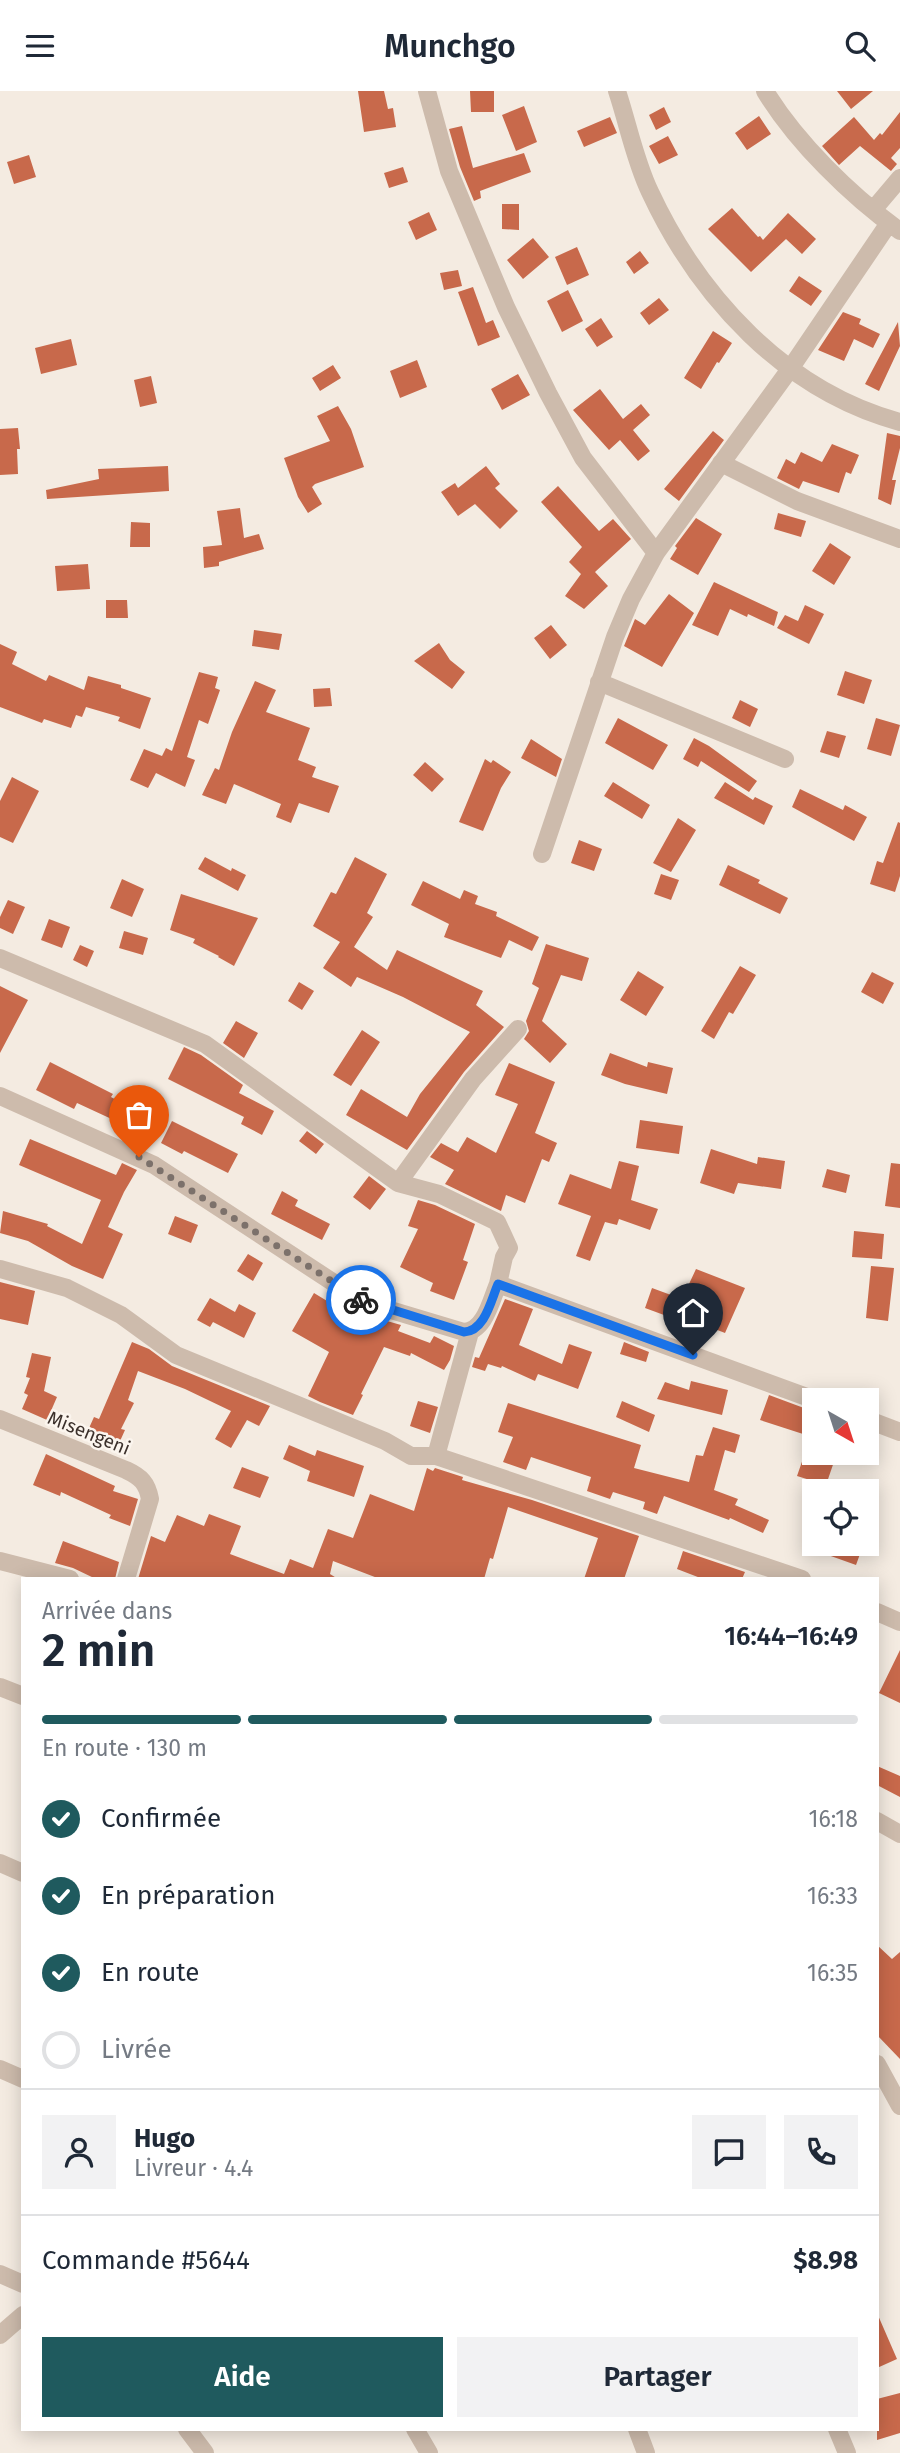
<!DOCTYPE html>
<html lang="fr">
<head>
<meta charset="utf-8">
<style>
	:root { --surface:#fff; --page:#f2f2f3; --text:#1f2937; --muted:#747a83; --line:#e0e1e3; --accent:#1f5a5e }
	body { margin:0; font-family:"Fira Sans",sans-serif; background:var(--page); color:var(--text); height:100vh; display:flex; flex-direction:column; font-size:26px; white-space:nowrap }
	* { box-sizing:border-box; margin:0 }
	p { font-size:23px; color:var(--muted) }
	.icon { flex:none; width:38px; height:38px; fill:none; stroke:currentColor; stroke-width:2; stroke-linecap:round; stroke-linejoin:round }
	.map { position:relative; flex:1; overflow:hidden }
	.details { position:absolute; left:21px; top:1486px; width:858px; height:854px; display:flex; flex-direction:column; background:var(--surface); border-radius:0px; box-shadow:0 4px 18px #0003 }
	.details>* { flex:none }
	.needle { width:46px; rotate:141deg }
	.tools { position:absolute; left:802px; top:1297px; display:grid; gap:14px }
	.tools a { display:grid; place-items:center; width:77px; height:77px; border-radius:0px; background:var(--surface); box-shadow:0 4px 18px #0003; font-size:35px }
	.pin { position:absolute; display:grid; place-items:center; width:60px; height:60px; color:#fff; margin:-72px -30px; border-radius:50% 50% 50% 0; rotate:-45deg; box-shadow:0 0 7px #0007 }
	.pin .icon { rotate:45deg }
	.courier { position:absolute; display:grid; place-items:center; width:70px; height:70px; margin:-35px; border:5px solid #1a73e8; border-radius:50%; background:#fff; color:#222; box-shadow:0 2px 9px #0007 }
	.headline em { font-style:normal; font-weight:600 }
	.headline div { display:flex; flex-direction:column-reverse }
	.headline { display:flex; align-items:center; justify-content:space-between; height:119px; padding:0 21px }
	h1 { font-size:46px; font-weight:600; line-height:52px }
	.bar { display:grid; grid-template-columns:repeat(4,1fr); gap:10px 7px; align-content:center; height:84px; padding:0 21px }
	.bar i { height:9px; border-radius:5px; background:var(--line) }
	.bar .current { background:var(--accent) }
	.bar p { grid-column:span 4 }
	.line { display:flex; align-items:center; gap:18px; padding:0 21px; border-top:2px solid var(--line) }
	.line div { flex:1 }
	.round { display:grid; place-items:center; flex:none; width:74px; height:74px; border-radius:0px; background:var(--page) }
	ol { padding:0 21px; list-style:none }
	li { display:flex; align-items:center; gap:21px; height:77px }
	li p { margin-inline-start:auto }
	li .icon { padding:7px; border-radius:50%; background:var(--accent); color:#fff; stroke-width:4 }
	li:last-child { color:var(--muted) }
	li i { width:38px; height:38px; border:4px solid var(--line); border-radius:50% }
	.action { display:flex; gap:14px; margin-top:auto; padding:14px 21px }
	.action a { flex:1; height:80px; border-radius:0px; background:var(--accent); color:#fff; font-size:28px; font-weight:600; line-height:80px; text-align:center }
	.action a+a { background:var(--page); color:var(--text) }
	header { display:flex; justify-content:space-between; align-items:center; height:91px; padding:0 21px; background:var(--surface); font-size:32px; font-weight:600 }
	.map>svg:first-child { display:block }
	.building { fill:#c8694b }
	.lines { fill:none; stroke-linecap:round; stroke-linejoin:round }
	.minor { stroke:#cdbbac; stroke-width:18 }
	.done { stroke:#7c716b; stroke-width:7; stroke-dasharray:0 12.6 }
	.route { stroke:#1a73e8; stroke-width:9 }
	.labels { text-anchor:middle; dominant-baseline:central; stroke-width:5; stroke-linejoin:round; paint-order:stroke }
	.street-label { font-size:19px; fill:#3b302b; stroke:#fbf5ee }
</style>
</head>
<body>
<header><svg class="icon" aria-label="menu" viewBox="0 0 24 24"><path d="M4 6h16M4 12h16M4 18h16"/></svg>Munchgo<svg class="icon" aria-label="search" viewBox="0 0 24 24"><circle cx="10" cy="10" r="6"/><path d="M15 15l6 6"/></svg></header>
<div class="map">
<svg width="900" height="2362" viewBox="0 0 900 2362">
	<rect width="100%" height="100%" fill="#f4ebe1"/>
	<!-- building -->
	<path class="building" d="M358,0H384L388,18L393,17L396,36L364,41Z
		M470,0H494V21H471Z
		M837,0H873L851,18Z
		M524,15L537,51L516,60L502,24Z
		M664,16L671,31L656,39L649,24Z
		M900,21V57L891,67L897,73L891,80L860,55L839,74L822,55L854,26L874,49L880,42L882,44Z
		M759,25L771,43L747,59L735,42Z
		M610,26L617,42L584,56L577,40Z
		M462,35L473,77L524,62L531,81L480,100L481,107L474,110L460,76L449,38Z
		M668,45L678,64L659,73L649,55Z
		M29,64L36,86L14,93L7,71Z
		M403,76L408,91L389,97L384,82Z
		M502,113H519V139L502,138Z
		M732,117L758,146L760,145L763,149L788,122L816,148L802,163L786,148L751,181L708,138Z
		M429,121L437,139L416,149L408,131Z
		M533,147L549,166L523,188L507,169Z
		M577,156L589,184L567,194L555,166Z
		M640,160L649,172L634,183L626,171Z
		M458,179L462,195L444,199L440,182Z
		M799,185L822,200L811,215L789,200Z
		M473,196L486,232L493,229L500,246L478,255L458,201Z
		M568,199L583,230L562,241L547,210Z
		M659,207L669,219L649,234L640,222Z
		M843,221L861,228L859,233L880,243L873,257L854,248L844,270L818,259Z
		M601,227L613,246L597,256L585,238Z
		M898,231L900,255L879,300L865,293Z
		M713,240L732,252L719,272L717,271L701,298L684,287Z
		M71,248L77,274L41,283L35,257Z
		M417,269L427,296L400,307L390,280Z
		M333,274L341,287L320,300L312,287Z
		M518,283L530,304L502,319L491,298Z
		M151,285L157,312L140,316L134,289Z
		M600,298L623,328L641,313L650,324L633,339L650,360L638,370L620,349L609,359L573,319Z
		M338,315L351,338L364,376L315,393L312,396L322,413L308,422L298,406L284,367L330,350L317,325Z
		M18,337L20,358H17L18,383L0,384V338Z
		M713,340L724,349L679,410L664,398Z
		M887,342L900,345V357L892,389H896L891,414L878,408Z
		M832,353L859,364L851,383L846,381L839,402L803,390L799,398L777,387L786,368L795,373L801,361L822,371Z
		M168,375L169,400L47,408L46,399L99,388L98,378Z
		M486,375L500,393L495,397L518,420L500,438L475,413L458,425L441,401L455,392L458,397Z
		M558,395L599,440L613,428L631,448L595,481L608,495L584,518L565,505L581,483L569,471L582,456L541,411Z
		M240,417L244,447L259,443L264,458L219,471V475L204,477L203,456L222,454L217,420Z
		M778,422L806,430L801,446L774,438Z
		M696,427L722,443L698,484L670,468L677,457L675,455Z
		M131,431L150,432V456H130Z
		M830,452L851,466L834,494L812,480Z
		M88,473L90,498L57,500L55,475Z
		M714,491L778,521L774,535L748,523L747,526L730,518L718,545L692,534Z
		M669,503L694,522L662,576L624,555L635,528L645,534Z
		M106,509H127L128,527H106Z
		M805,514L824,523L809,553L777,537L785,524L798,530Z
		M551,534L567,554L550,568L534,547Z
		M254,539L282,543L279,559L252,555Z
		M439,552L450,569L465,581L452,598L414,570Z
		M0,553L17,561L12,573L46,590L49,584L84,599L88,585L121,594V597L151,607L140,638L118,630L120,626L86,616L82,626L76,624L71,637L44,628L42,632L0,616Z
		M845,580L872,589L864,613L837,604Z
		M199,581L218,586L215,597L220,599L208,633L199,629L187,666L195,669L185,696L156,682L148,697L130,689L144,658L162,665L166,657L172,660Z
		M255,590L276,599L266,621L310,637L298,669L316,676L312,686L339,695L329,722L299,712L291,732L276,726L281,713L234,693L226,713L202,704L215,677L219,679L232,641Z
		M330,597L332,615L314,616L313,598Z
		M740,609L758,618L750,636L732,627Z
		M618,627L668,654L653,679L605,652Z
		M876,627L900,634L891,665L867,658Z
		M827,640L846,645L839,667L820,661Z
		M694,647L709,655L757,690L749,701L701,670L698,676L683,668Z
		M531,648L562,668L556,686L521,667Z
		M485,668L491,672L493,669L511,681L501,697L483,740L459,731Z
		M425,671L444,688L432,701L413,684Z
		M12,686L39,700L13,752L0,746V710Z
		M613,691L650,714L642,728L604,705Z
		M725,691L753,709L755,706L773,715L764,734L714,707Z
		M800,698L843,719L845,714L867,726L854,750L792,716Z
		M678,727L696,739L671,781L653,772Z
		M898,731L900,732V785L895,801L870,793L877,770L883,772Z
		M579,749L602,758L594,780L571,772Z
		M205,766L231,780L232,777L246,784L238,800L198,778Z
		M355,766L387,783L367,822L373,826L354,856L387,879L397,859L483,900L476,914L504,936L464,981L407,1059L346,1024L361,998L407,1026L420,1003L470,941L403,906L357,886L351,896L323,877L340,851L313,835L331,801L336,803Z
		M728,774L760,789L758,792L788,807L780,823L719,794Z
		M661,783L679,789L671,809L654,803Z
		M122,788L144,798L132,826L110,817Z
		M423,790L460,808L464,799L478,805L475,813L497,821L496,825L539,846L532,860L509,849L501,867L444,846L449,833L411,814Z
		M181,803L258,827L234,875L218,866L219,865L193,852L195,848L170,839Z
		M8,809L25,816L13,843L0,837V826Z
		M49,828L70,836L62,857L41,849Z
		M124,840L148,847L143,864L119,857Z
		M546,853L589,867L582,890L561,884L542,930L567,953L550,972L524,948L529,940L526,930L539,897L532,893Z
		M80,854L94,860L87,876L73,869Z
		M740,875L756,884L733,923L729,921L714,948L701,940Z
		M638,880L664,896L646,925L620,909Z
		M872,881L894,892L883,913L861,901Z
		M299,891L314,900L302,919L288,910Z
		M0,895L28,909L0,962Z
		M236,930L258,942L244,967L223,952Z
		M362,939L380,951L351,995L333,984Z
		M184,956L201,964L243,994L239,1002L274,1020L262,1044L241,1033L244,1026L168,988Z
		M610,962L647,976L648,971L673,977L667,1003L625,993L601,984Z
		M50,971L113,1003L111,1006L139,1022L131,1037L77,1012L74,1018L36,999Z
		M509,972L555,991L535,1042L557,1052L549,1071L542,1068L525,1112L506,1104L501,1120L445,1093L454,1079L430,1066L441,1052L458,1061L467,1046L496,1062L518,1013L495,1004Z
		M640,1029L683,1035L679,1063L636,1057Z
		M172,1030L238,1063L228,1082L184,1060L182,1063L161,1052Z
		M307,1040L324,1053L316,1063L299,1050Z
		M30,1048L116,1084L122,1072L137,1079L124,1101L108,1136L123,1143L103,1188L72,1175L28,1150L0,1142L3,1120L48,1133L47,1135L82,1153L101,1109L19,1074Z
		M711,1058L757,1073L758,1066L785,1070L781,1098L738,1092L734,1103L700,1092Z
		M619,1070L639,1075L631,1109L658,1118L650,1139L619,1128L617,1134L605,1131L590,1170L576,1165L591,1125L558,1113L570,1083L611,1098Z
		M891,1072L900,1073V1117L885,1115Z
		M827,1078L850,1084L846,1102L822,1096Z
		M369,1085L386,1098L370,1119L353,1106Z
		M282,1100L298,1109L295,1115L330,1133L322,1149L271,1123Z
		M418,1109L435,1114L475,1133L463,1169L468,1171L454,1209L430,1200L433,1192L400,1176L418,1138L408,1135Z
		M175,1125L198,1134L191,1152L168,1143Z
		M854,1140L884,1143L882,1168L852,1166Z
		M248,1163L263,1172L253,1190L237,1180Z
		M871,1175L894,1177L888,1230L866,1227Z
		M696,1178L745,1197L725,1242L692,1229L705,1200L689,1193Z
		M0,1191L35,1200L28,1234L0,1228Z
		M652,1197L671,1204L664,1224L645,1217Z
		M314,1202L332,1213L328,1219L374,1240L380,1228L401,1234L398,1240L430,1252L434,1245L454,1255L450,1269L444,1279L411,1262L410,1265L384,1256L361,1303L363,1304L353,1324L320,1311L308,1305L329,1261L292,1240Z
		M210,1207L235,1221L239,1213L256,1222L244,1247L213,1231L210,1236L197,1229Z
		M505,1208L533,1218L519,1254L562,1273L569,1253L592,1261L578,1298L538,1283L535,1290L502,1275L501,1277L488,1273L485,1280L472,1276L475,1266L479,1267Z
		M132,1251L149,1258L172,1275L270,1315L259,1335L247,1329L231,1357L215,1348L231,1320L185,1298L138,1280L128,1309L134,1312L121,1338L125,1339L116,1359L85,1346L94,1326L99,1328Z
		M624,1251L649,1261L646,1271L620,1263Z
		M32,1262L51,1266L44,1300L57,1306L47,1329L22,1318L28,1304L24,1302L30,1287L26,1286Z
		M691,1290L728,1299L722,1324L657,1308L665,1291L689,1299Z
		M769,1304L812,1320L803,1343L760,1329Z
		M418,1310L438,1316L430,1342L410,1335Z
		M622,1310L655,1324L649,1341L616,1326Z
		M508,1312L641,1354L634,1377L689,1391L696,1364L703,1365L713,1336L740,1344L735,1362L725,1359L714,1399L738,1408L735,1414L769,1429L763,1442L730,1427L729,1429L664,1405L657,1423L643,1418L645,1411L613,1401L610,1408L587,1400L591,1386L531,1366L526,1379L503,1371L513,1346L498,1341Z
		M289,1354L315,1365L317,1359L364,1375L354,1406L307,1390L310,1380L283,1368Z
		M805,1362H837L826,1394L797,1385Z
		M46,1363L115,1395L113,1400L138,1408L130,1435L109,1427L111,1424L61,1401L60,1405L33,1394Z
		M242,1376L269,1386L260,1407L233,1397Z
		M427,1377L433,1380L435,1377L463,1386L462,1389L532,1409L639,1445L624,1488H584L598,1447L508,1416L493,1468L490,1467L484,1488H380L333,1470L330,1483L338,1488H138L151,1445L165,1451L177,1424L204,1435L209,1423L241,1435L230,1463L284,1483L290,1468L313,1477L328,1438L353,1447L370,1403L414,1420Z
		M63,1450L119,1471L115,1488H96L73,1477L55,1472Z
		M833,1452H864L856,1474L828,1464Z
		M683,1460L745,1481L742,1488H703L677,1478Z
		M900,1559V1612L879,1602Z
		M877,1675L900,1685V1706L877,1694Z
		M877,1854L892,1868L900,1861V1968L877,1944Z
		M877,2222L897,2268L877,2277Z
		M900,2302V2342L877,2349V2308Z"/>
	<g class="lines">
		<!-- minor -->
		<path class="minor" d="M427,0L449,80L506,216L548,302L583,367L656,462
			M617,0C628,33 635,70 650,101C699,206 785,300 900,331
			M765,0C796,51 851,105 900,140
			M873,119L900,87
			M721,372L797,410L900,448
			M599,591L785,668
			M542,763L615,546L631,508L656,462L790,278L889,132
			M0,867L205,953L398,1092L439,1103L497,1131L509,1157L504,1166L498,1193L815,1309
			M0,1005L154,1074L360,1209L374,1214L464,1241C485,1240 491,1209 498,1193
			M398,1092L473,988L518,938
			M0,1178L67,1197L121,1224L176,1264L385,1350L411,1365H436L802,1488
			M0,1328L126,1379C141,1386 147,1392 150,1408L126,1488
			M866,1328L900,1341
			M436,1365L470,1241
			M0,1470L70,1488
			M877,1521L900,1531
			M0,1596L23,1605
			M877,1730L900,1743
			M0,1772L23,1782
			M877,1973L900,2015
			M0,1978L23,1988
			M0,2183L23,2193
			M0,2244L23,2224
			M187,2338L205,2362
			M415,2338L429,2362
			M637,2338L646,2362
			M837,2338L847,2362"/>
	</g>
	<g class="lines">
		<!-- done -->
		<path class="done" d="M139,1066L361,1209"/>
		<!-- route -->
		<path class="route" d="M361,1209L464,1241C485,1240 491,1209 498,1193L693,1264"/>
	</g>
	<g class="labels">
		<!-- street labels -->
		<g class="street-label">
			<text transform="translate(89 1342) rotate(22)">Misengeni</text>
		</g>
	</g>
</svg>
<div class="tools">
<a><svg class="needle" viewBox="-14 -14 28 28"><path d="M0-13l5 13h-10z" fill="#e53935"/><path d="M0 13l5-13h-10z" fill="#747a83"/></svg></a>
<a><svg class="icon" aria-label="locate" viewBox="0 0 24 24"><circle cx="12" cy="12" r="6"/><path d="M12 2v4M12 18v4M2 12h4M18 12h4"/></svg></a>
</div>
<div class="pin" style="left:139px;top:1066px;background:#ea580c"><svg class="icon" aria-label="bag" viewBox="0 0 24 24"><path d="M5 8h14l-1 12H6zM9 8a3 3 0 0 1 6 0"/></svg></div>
<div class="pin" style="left:693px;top:1264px;background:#1f2937"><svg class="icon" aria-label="home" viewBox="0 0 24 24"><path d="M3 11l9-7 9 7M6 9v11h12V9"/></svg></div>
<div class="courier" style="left:361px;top:1209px"><svg class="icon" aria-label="bike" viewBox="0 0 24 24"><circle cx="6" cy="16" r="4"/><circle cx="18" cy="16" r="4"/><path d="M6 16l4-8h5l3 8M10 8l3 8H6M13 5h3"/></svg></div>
<section class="details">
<div class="headline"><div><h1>2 min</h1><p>Arrivée dans</p></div><em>16:44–16:49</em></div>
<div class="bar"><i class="current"></i><i class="current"></i><i class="current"></i><i></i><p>En route · 130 m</p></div>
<ol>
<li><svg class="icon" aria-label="check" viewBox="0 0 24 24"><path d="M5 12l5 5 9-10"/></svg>Confirmée<p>16:18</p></li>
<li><svg class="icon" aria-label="check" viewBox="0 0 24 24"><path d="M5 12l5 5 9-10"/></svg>En préparation<p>16:33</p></li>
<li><svg class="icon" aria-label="check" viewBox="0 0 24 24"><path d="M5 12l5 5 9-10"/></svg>En route<p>16:35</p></li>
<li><i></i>Livrée</li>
</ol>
<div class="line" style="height:126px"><a class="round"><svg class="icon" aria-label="person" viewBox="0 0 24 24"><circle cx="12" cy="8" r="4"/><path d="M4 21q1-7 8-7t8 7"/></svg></a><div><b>Hugo</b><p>Livreur · 4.4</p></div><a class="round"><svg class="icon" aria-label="chat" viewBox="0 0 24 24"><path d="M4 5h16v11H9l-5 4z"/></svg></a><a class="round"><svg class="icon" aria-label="phone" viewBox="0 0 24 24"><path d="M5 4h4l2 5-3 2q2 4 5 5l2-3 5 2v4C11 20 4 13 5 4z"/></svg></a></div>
<div class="line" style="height:91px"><div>Commande #5644</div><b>$8.98</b></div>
<div class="action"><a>Aide</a><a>Partager</a></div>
</section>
</div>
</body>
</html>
